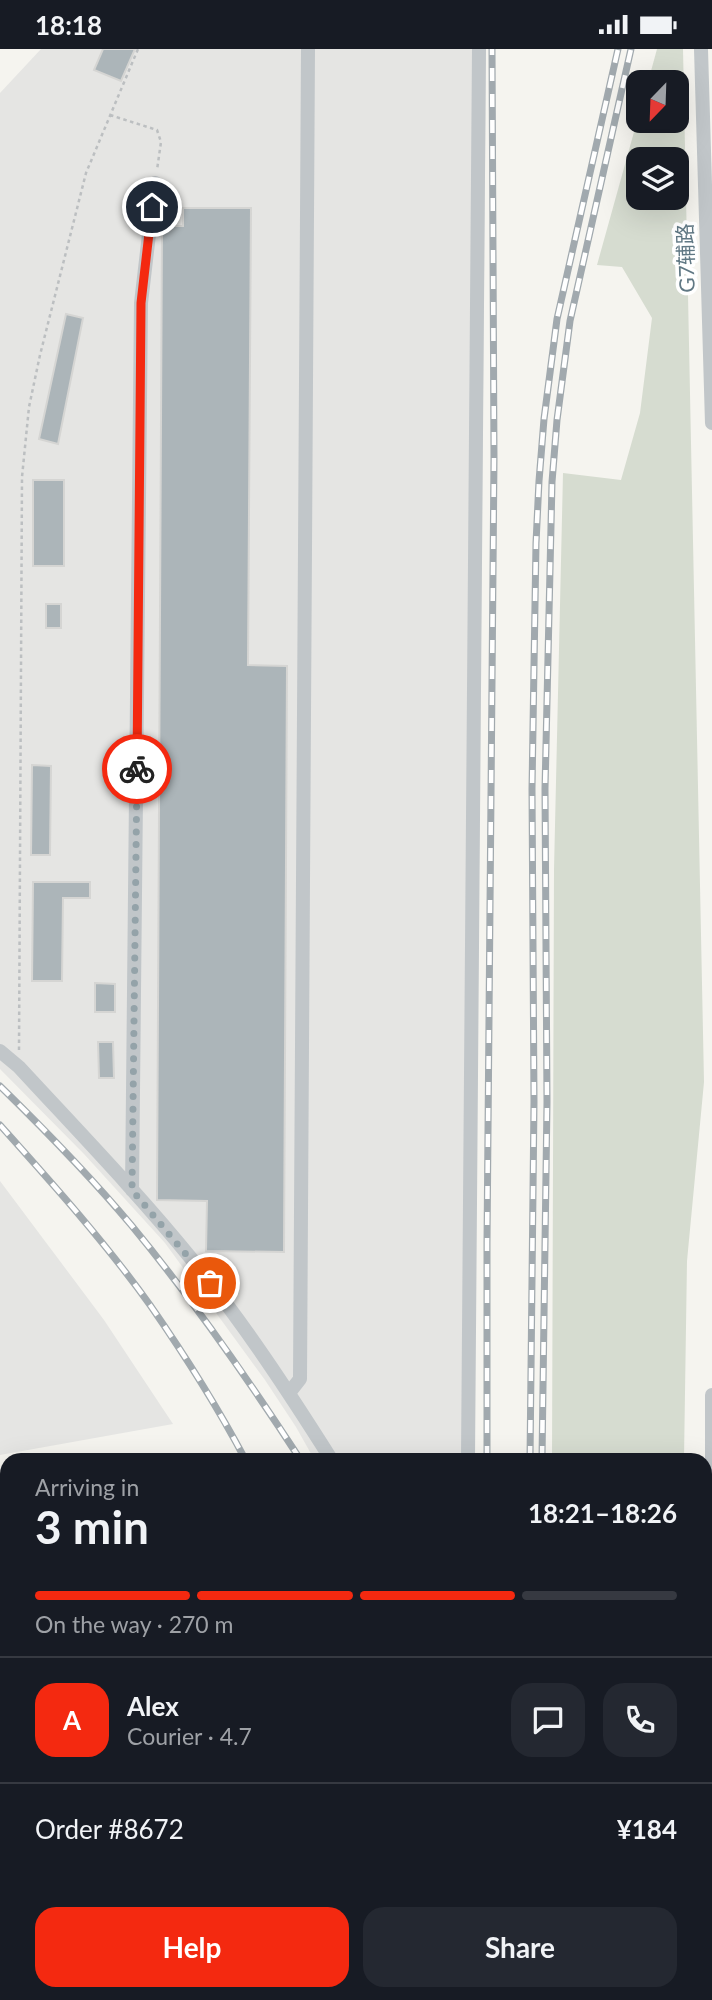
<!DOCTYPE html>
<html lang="en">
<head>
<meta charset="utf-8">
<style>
	:root { --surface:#171b24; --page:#242831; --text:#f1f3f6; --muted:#9ea1a6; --line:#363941; --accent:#f42910 }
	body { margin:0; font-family:Lato,"Noto Sans SC",sans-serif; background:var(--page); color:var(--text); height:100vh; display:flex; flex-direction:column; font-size:26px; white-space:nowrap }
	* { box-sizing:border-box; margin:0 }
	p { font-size:23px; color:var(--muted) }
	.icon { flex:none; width:38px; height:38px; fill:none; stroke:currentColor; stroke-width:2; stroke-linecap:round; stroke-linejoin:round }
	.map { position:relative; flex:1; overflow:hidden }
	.details { position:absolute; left:0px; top:1404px; width:712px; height:548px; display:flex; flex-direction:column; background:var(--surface); border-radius:21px 21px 0 0; box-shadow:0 7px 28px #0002 }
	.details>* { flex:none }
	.needle { width:46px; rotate:203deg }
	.buttons { position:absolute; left:626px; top:21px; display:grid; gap:14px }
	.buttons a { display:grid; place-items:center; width:63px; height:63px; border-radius:14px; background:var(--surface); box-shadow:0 7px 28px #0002; font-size:35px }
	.pin { position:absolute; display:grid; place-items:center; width:60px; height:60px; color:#fff; margin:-30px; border:4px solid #fff; border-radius:50%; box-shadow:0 2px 7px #0007 }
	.courier { position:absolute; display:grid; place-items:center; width:70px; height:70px; margin:-35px; border:5px solid #f42910; border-radius:50%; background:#fff; color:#222; box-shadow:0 2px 9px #0007 }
	.headline em { font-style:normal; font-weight:700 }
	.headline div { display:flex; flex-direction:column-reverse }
	.headline { display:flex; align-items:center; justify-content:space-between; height:119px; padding:0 35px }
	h1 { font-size:46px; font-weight:700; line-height:52px }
	.bar { display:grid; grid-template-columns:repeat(4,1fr); gap:10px 7px; align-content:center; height:84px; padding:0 35px }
	.bar i { height:9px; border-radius:5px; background:var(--line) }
	.bar .active { background:var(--accent) }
	.bar p { grid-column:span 4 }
	.line { display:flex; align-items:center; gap:18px; padding:0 35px; border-top:2px solid var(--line) }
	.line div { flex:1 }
	.round { display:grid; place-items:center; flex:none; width:74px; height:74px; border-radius:21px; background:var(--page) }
	.primary-button { display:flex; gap:14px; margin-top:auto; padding:14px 35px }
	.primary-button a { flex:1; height:80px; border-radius:21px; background:var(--accent); color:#fff; font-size:28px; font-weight:700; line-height:80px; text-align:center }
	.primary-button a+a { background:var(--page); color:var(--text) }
	.status { display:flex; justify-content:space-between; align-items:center; height:49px; padding:0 35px; background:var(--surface); direction:ltr }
	.status svg { height:19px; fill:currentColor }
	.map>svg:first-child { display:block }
	.built { fill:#e5e5e3 }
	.green { fill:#d6dcd0; fill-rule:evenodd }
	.building { fill:#acb5b9; stroke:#d5d5d3; stroke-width:2 }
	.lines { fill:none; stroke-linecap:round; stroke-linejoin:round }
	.path { stroke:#bcbfc1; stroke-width:2.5; stroke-dasharray:3.5 3.5; stroke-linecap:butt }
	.minor { stroke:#c1c6c9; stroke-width:14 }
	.rail-casing { stroke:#a1a9ae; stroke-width:7 }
	.rail { stroke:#fff; stroke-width:4.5; stroke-dasharray:13; stroke-linecap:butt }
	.done { stroke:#94a3a9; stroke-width:7; stroke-dasharray:0 12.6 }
	.route { stroke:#f42910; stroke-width:9 }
	.labels { text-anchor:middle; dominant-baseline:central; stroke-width:7; stroke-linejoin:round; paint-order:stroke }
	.street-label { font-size:21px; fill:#607884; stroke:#fff }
</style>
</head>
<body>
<div class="status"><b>18:18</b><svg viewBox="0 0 49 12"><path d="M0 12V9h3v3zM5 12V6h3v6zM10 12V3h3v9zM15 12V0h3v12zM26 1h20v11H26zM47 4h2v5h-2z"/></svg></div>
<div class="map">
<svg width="712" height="1951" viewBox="0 0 712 1951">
	<rect width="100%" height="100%" fill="#f5f4ef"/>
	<!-- built -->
	<path class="built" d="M41,0H486L474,1410H314L296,1378L265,1331L165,1194L84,1105L0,1020V44Z
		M0,1132L104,1271L173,1375L0,1406Z"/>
	<!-- green -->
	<path class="green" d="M657,0H683L704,1033L687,1212L684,1410H552L554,821L563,424L621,431L640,364L652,269L622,218L597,216L639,65V72H677V33H648ZM677,110V149H639V110Z
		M7,1465V1546L0,1529V1468Z
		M598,1944H687V1951H599Z"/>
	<!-- building -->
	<path class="building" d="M103,0H135L121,32L94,21Z
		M183,159H251L248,616L287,617L284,1203L206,1202L207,1152L157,1151L162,177H183Z
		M66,265L83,269L58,395L39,390Z
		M33,431H64V517H33Z
		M46,555H61V579H46Z
		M32,716L51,717L50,806H31Z
		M33,833H90V849H63L62,932H32Z
		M95,934L115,935V963H95Z
		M98,993H113L114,1029H99Z"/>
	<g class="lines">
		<!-- path -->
		<path class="path" d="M110,66L157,81L161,93L157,121
			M19,1001L22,428L29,358L40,306L86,124L138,0"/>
		<!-- minor -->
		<path class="minor" d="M701,0L712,374
			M0,1002L19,1018C78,1082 139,1145 194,1213C244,1275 288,1342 331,1410
			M132,1141L141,254L155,134
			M289,1344L300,1330L308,0
			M712,1346V1430
			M468,1410L479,0
			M287,1951L288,1944"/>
		<defs>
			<path id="rail" d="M0,1037C46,1082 91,1128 132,1177C193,1251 248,1330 300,1410
				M0,1076C52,1134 105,1193 150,1256C184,1305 217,1357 245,1410
				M487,1410V1194L494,409L492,0
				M530,1410L534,1053L532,740L536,494L539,432L544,370L557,270L618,0
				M542,1410L547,1053L545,740L552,433L557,371L570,272L631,0
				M426,1944L428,1951
				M494,1944L495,1951
				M515,1944L517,1951
				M578,1944L579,1951"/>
		</defs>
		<!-- rail casing -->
		<use href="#rail" class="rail-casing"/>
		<!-- rail -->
		<use href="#rail" class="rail"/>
	</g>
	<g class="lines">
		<!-- done -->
		<path class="done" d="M137,720L132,1141L210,1234"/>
		<!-- route -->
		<path class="route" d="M137,720L141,254L152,158"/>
	</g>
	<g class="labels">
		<!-- street labels -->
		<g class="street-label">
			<text transform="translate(685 209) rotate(-92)">G7辅路</text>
		</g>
	</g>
</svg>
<div class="buttons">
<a><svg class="needle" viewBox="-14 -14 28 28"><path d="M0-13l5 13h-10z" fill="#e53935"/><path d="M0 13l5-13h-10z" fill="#9ea1a6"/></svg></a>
<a><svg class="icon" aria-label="layers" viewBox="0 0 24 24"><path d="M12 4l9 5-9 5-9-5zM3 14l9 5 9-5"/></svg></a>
</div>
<div class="pin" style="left:210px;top:1234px;background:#ea580c"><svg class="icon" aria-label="bag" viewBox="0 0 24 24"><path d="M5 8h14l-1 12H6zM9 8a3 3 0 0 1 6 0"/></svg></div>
<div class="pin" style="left:152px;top:158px;background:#1f2937"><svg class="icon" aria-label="home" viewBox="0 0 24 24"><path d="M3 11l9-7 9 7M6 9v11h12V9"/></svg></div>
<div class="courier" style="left:137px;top:720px"><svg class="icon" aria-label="bike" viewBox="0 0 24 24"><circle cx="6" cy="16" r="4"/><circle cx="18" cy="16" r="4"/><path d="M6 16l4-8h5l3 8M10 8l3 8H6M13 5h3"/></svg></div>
<section class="details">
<div class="headline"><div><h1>3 min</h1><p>Arriving in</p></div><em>18:21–18:26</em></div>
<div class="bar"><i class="active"></i><i class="active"></i><i class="active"></i><i></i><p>On the way · 270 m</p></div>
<div class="line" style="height:126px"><b class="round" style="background:var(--accent);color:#fff">A</b><div><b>Alex</b><p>Courier · 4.7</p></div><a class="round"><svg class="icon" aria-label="chat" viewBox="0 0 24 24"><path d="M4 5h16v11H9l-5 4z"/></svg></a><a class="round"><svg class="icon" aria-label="phone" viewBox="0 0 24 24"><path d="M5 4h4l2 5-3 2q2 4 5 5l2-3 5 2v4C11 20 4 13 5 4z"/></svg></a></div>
<div class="line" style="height:91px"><div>Order #8672</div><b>¥184</b></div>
<div class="primary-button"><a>Help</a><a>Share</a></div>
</section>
</div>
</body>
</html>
